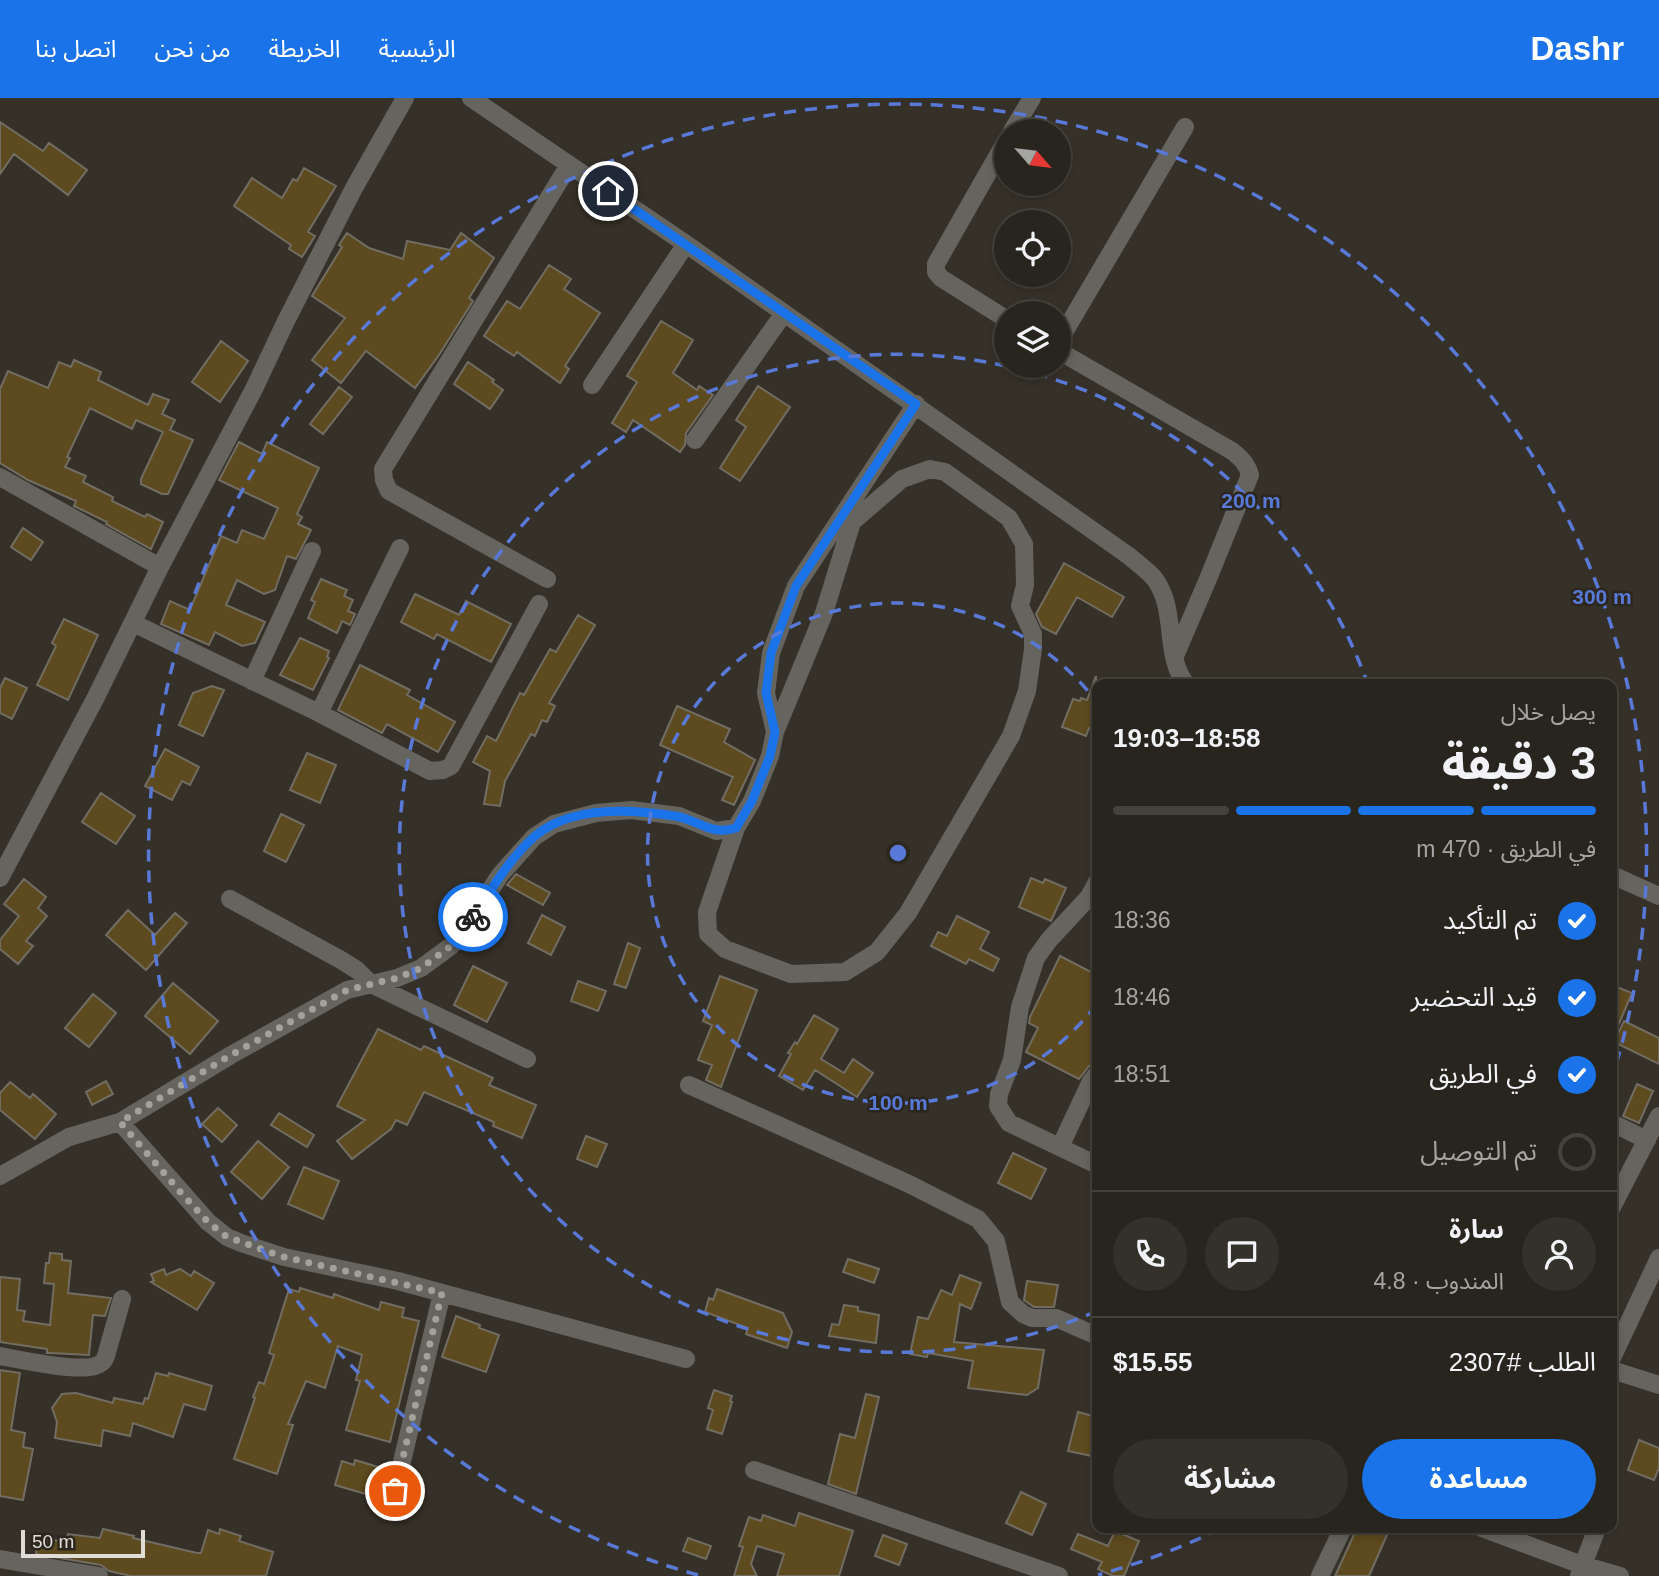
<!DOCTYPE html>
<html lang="ar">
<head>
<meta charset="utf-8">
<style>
	:root { --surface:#28251e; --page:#34312b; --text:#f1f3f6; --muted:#a5a5a4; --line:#44423c; --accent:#1a73e8 }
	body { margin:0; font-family:Helvetica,"Noto Sans Arabic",sans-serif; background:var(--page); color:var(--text); direction:rtl; height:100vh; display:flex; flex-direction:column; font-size:26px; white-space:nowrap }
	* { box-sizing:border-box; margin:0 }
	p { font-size:23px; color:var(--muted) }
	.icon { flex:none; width:38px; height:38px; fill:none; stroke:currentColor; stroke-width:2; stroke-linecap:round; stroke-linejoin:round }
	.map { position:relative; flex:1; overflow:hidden; direction:ltr }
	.sheet { position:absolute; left:1092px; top:581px; width:525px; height:854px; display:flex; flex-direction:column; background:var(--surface); border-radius:14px; box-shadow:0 4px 10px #0003,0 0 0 2px var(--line); direction:rtl }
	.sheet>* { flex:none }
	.needle { width:46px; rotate:118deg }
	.fabs { position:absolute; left:994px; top:21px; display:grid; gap:14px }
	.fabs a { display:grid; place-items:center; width:77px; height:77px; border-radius:50%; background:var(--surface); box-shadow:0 4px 10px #0003,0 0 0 2px var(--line); font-size:35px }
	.scale { position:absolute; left:21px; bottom:18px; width:124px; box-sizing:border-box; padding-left:7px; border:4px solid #e0ddd7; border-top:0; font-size:19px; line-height:24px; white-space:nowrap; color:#e0ddd7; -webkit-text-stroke:5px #2b271e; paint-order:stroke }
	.pin { position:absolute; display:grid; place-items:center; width:60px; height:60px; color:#fff; margin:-30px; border:4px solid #fff; border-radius:50%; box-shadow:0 2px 7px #0007 }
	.courier { position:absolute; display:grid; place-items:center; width:70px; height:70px; margin:-35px; border:5px solid #1a73e8; border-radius:50%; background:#fff; color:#222; box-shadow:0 2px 9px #0007 }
	.headline em { font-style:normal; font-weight:700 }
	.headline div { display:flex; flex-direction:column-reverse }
	.headline { display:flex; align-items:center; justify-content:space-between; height:119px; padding:0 21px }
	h1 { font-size:46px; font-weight:700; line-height:52px }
	.bar { display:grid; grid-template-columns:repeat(4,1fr); gap:10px 7px; align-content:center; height:84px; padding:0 21px }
	.bar i { height:9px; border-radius:5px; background:var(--line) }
	.bar .active { background:var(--accent) }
	.bar p { grid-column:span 4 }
	.line { display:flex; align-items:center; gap:18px; padding:0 21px; border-top:2px solid var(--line) }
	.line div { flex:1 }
	.round { display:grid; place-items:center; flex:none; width:74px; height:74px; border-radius:37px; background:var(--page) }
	ol { padding:0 21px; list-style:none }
	li { display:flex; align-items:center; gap:21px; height:77px }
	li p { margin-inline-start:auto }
	li .icon { padding:7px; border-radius:50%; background:var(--accent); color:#fff; stroke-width:4 }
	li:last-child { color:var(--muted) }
	li i { width:38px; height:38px; border:4px solid var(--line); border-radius:50% }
	.button { display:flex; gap:14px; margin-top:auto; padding:14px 21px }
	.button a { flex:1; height:80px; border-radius:42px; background:var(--accent); color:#fff; font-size:28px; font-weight:700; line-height:80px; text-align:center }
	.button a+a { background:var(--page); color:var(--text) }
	header { display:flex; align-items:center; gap:42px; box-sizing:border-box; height:98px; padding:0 35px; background:var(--accent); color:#fff }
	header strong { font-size:33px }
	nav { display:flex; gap:38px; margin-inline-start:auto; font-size:24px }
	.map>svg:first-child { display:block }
	.building { fill:#5d4a1e; stroke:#726d63; stroke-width:2 }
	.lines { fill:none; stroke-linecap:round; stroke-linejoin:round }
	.street { stroke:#66645f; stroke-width:18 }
	.done { stroke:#a4a19a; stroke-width:7; stroke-dasharray:0 12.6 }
	.route { stroke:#1a73e8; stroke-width:9 }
	.ring { fill:none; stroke:#5879d8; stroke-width:3.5; stroke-dasharray:12 9 }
	.centre { fill:#5879d8; stroke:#2b271e; stroke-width:3.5 }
	.ring-label { font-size:21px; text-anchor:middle; font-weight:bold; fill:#5879d8; stroke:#2b271e; stroke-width:5; stroke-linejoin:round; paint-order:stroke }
</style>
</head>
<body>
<header>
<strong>Dashr</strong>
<nav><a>الرئيسية</a><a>الخريطة</a><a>من نحن</a><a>اتصل بنا</a></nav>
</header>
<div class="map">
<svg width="1659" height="1478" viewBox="0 0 1659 1478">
	<rect width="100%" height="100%" fill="#363128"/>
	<!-- building -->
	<path class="building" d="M0,24L43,53L49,45L87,72L68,97L14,56L0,76Z
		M304,70L336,88L308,134L315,138L302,159L289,151L291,147L234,108L252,80L282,100L293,81L297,83Z
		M347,135L369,150L403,161L407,143L450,152L461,135L494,160L469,200L473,203L439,257L415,290L366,253L341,285L312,262L345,220L312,198L342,149L339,147Z
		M549,167L571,181L564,191L600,215L565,268L569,271L560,285L517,254L514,258L484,238L507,203L520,211Z
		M661,223L693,242L673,275L697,292L699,288L713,297L686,335L685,347L680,354L633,322L626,334L612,325L637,284L627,278Z
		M221,243L248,263L220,304L192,284Z
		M74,262L101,274L98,282L148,307L153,296L169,302L162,316L175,322L170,332L193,342L168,396H162L141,386V381L163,334L136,322L132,331L90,310L67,359L70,360L65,369L86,378L83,384L113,399L112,403L145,419L147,416L163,424L151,451L106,426L107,424L74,408L76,403L28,382L0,365V291L8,273L48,290L59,264L71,269Z
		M468,264L494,282L492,284L503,292L490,311L454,286Z
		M758,288L790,309L740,383L720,370L746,329L736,322Z
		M339,289L352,299L323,336L310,326Z
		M239,344L262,356L267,344L319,370L297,416L302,419L298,426L311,432L296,461L287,458L275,492L264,496L237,482L226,507L265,524L255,545L242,548L215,534L209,547L161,526L170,503L190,512L221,438L237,445L242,432L264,441L278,410L219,382Z
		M23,430L43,444L31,462L11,449Z
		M1064,465L1124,499L1112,519L1077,499L1056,536L1042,529L1036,516Z
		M321,481L347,492L344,498L353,502L348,513L355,516L350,527L342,523L337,535L308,520L315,504L311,502Z
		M415,496L459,517L466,503L511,526L491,564L437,536L434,541L401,524Z
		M578,517L595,527L549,605L555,608L547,624L542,622L535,638L531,636L505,683L500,708L484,706L490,673L473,664L487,638L496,643L520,595L524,597L550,551L556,554Z
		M64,521L98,537L68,602L37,587L56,548L52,545Z
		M300,540L329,553L327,559L329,560L313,592L280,577Z
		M360,567L410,592L407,597L455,624L438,654L387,626L382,635L338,612Z
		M1096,578L1097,633L1089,630L1086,638L1062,629L1073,601L1080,603L1081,600L1087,602Z
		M5,580L27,590L12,621L0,615V590Z
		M212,588L224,592L203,638L179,627L193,595Z
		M677,608L730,631L724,644L755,662L734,707L722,702L733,679L660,647Z
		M165,651L199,669L190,687L182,683L172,702L145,688Z
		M307,655L336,667L320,705L290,692Z
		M101,695L135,718L116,746L82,724Z
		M281,716L304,727L286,764L264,753Z
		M516,776L550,795L543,807L507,787Z
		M1031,780L1043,785L1045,781L1066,790L1051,823L1019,809Z
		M24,781L46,799L38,810L47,818L26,843L33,848L18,866L0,851V842L19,818L4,806Z
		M128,812L155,837L175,815L187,825L146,872L106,837Z
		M542,817L565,829L551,857L528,845Z
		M957,818L989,834L980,851L999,861L993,873L969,861L966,866L931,848L938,834L947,838Z
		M628,845L640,850L626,890L614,886Z
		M1060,858L1097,877V965L1089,968L1079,981L1026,954L1038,930L1029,925L1030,919Z
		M473,868L507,885L487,924L454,907Z
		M720,878L757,892L721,989L706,982L712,967L698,962L712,927L703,923Z
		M578,883L606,893L598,913L571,903Z
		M173,885L218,923L190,956L145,918Z
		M1612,887L1632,895L1612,942Z
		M93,896L116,915L89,949L65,930Z
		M814,917L838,931L821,961L844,975L853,961L873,975L857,999L815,972L803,992L779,978L791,956L788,955L795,944L797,946Z
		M1624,923L1659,940V966L1614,944Z
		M378,931L421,952L424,948L493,980L489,987L536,1007L522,1040L493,1028L494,1024L424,994L407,1027L396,1022L391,1031L352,1061L337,1043L365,1022L337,1008Z
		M106,983L113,996L92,1007L86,994Z
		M10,984L30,1000L33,996L56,1016L35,1041L0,1012V995Z
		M1637,986L1653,993L1639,1025L1623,1018Z
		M218,1010L237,1027L222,1044L202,1026Z
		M279,1015L314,1037L307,1049L271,1027Z
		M586,1038L607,1046L597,1069L577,1061Z
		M258,1043L289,1069L262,1101L231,1074Z
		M1013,1055L1046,1071L1031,1101L998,1085Z
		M304,1069L339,1083L323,1121L288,1106Z
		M50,1155L62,1156V1162L71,1163L68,1195L111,1200L105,1218L93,1217L89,1257L50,1255H47V1251L0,1244V1179L20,1181L17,1212L25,1213L23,1223L50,1227L54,1186L44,1185L46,1165H49Z
		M848,1161L879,1171L874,1185L843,1174Z
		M164,1171L166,1177L180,1171L191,1178L194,1173L214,1185L197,1212L151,1184L154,1183L151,1176Z
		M960,1177L981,1185L971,1211L960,1206L954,1244L1044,1252L1038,1290L1027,1297L968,1290L973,1263L928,1255L927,1259L910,1256L918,1219L928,1221L941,1192L952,1197Z
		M1027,1183L1058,1187L1054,1209H1034L1024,1202Z
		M300,1190L333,1200L334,1196L379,1212L381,1204L404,1210L402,1219L419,1223L390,1344L346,1332L360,1283L356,1282L362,1257L338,1248L325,1290L306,1283L288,1326L293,1327L277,1376L234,1361L255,1300L253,1299L259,1284L264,1286L274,1257L269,1255L289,1191L299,1194Z
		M717,1191L783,1215L792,1234L787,1250L746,1236L748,1230L705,1214L709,1200L713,1202Z
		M844,1207L858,1209V1213L879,1217L876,1245L829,1238L832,1226L839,1227Z
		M456,1218L480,1227L479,1230L499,1237L486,1274L442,1259Z
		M0,1272L20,1275L11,1332L25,1335L23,1349L33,1351L23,1402L0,1398Z
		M156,1275L168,1278L169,1275L212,1288L205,1312L184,1306L173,1339L133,1325L130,1338L103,1332L101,1348L55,1340L57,1324L52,1310L62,1296L76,1295L113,1305L114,1300L143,1306L145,1300L148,1301Z
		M714,1292L732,1298L730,1303L732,1304L722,1336L707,1331L713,1312L708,1310Z
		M866,1296L879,1299L856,1396L828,1386L840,1336L855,1340Z
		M1078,1314L1097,1319V1338L1092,1358L1068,1353Z
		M1639,1342L1659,1350V1370L1654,1382L1628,1372Z
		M355,1362L378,1369L369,1397L335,1387L342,1363L354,1367Z
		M1021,1394L1046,1406L1032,1437L1006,1425Z
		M799,1415L853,1433L839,1478H777L784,1456L757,1448L751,1466L757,1478H734L743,1449L739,1448L749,1419L761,1423L763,1417L795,1428Z
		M1357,1430H1390L1369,1478H1335Z
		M103,1431L134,1438L133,1440L197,1455H201L208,1432L219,1436L220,1431L241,1438L239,1443L273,1454L266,1478H131L109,1473L101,1467L36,1456L38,1440L67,1444L68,1436L100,1440Z
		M1115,1433L1139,1443L1124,1478H1113L1098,1471L1102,1464L1071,1451L1078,1436L1108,1448Z
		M883,1437L907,1446L899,1467L875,1458Z
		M688,1440L711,1448L706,1461L683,1453Z"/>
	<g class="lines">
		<!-- street -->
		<path class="street" d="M471,0L686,146L1129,458C1137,465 1147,472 1154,480C1178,511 1163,557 1186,586
			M1012,33L1032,0
			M1006,43L936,166V174L941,180L1006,221
			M1059,243L1185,29
			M1059,253L1232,353C1241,360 1247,366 1250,377L1208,481L1175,558
			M592,287L686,146
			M695,342L784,215
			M0,379L160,469
			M833,432L852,424L902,381L930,371L945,374L1009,420L1024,446L1025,487L1020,508L1033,536V551L1027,593L1011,638L908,815L877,854L845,874L791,876L725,851L708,836L707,814L736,730L752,703L770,658L775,634L766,595L771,555L796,488L916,306
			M547,481L389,393L384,382L383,371L569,67
			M133,525L319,615L430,673L443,672L451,668L539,506
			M252,583L312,453
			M319,615L400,450
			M775,634L824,515L852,424
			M1612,777L1659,798
			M0,780L95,601L160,469L254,291L286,223L354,90L405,0
			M1097,784L1089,799L1049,842L1036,860L1020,909L1012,962L999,996L998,1008L1009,1025L1097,1067
			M230,801L341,862L357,872L371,886L527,961
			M689,987L909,1086L978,1121L996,1143L1010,1204L1023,1216L1032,1220H1056L1097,1238
			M120,1024L208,1124L227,1139L241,1145L284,1159L398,1183L686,1261
			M1612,1025L1647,1042
			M1060,1049L1091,983L1097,976
			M0,1078L69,1039L120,1024L231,957L347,892L397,880L421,870L451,848L461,837L500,777L534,739L554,726L596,715L631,712L679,718L716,733L736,730
			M1612,1109L1659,1018
			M0,1258C21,1262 76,1274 95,1268C101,1266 104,1264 106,1258L122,1201
			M1612,1260L1659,1160
			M1612,1272L1659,1287
			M754,1372L1059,1478
			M395,1393L442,1195
			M1482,1430L1582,1467L1620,1478
			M0,1461L99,1478
			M1320,1478L1343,1430
			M1579,1478L1597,1430"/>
	</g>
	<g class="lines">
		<!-- done -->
		<path class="done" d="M395,1393L442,1195L284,1159L227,1139L208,1124L183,1097L120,1024L231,957L347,892L397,880L421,870L451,848L473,819"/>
		<!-- route -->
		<path class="route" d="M473,819C492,791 509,761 535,738C570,708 631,711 675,718C699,722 710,738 736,730L752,703L770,658L775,634L766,595L771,555L796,488L916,306L608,93"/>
	</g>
	<!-- distance rings -->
	<g class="ring">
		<path d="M1096 907A250 250 0 1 1 1096 603"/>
		<path d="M1097 1213A499 499 0 1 1 1367 584"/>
		<path d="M1220 1431A749 749 0 0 1 1098 1477M698 1477A749 749 0 1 1 1612 980"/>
	</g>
	<circle cx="898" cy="755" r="10" class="centre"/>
	<g class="ring-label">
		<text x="1251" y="410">200 m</text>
		<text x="1602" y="506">300 m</text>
		<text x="898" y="1012">100 m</text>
	</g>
</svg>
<div class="fabs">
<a><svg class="needle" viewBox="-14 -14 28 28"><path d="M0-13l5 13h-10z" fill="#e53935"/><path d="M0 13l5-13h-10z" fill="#a5a5a4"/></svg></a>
<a><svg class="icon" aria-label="locate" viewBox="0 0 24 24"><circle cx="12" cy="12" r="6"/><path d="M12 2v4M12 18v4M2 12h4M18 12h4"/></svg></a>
<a><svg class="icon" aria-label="layers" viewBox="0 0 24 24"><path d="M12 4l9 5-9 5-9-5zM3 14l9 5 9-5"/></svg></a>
</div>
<div class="scale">50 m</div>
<div class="pin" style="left:395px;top:1393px;background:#ea580c"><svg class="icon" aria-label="bag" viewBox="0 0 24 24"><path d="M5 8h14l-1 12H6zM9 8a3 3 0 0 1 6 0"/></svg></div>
<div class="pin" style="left:608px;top:93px;background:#1f2937"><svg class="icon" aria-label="home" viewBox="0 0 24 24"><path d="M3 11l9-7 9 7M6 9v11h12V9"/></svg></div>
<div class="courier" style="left:473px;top:819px"><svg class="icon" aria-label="bike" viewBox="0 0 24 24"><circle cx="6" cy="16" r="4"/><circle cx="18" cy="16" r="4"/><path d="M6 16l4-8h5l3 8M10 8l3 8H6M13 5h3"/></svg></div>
<section class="sheet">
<div class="headline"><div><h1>3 دقيقة</h1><p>يصل خلال</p></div><em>18:58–19:03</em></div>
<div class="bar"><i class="active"></i><i class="active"></i><i class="active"></i><i></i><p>في الطريق · 470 m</p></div>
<ol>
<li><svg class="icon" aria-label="check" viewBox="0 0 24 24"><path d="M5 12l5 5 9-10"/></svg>تم التأكيد<p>18:36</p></li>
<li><svg class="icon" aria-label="check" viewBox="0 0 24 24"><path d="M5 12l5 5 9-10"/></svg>قيد التحضير<p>18:46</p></li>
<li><svg class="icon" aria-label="check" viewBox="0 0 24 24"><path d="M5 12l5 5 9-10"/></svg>في الطريق<p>18:51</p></li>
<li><i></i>تم التوصيل</li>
</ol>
<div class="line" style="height:126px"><a class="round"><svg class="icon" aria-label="person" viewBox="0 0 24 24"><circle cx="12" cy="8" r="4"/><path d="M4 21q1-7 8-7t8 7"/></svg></a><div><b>سارة</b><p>المندوب · 4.8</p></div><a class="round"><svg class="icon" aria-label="chat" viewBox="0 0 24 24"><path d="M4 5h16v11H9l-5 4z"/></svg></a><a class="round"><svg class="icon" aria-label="phone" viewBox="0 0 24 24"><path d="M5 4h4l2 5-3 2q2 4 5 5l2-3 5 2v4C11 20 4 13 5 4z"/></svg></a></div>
<div class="line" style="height:91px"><div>الطلب #2307</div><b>$15.55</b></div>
<div class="button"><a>مساعدة</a><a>مشاركة</a></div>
</section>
</div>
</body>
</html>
